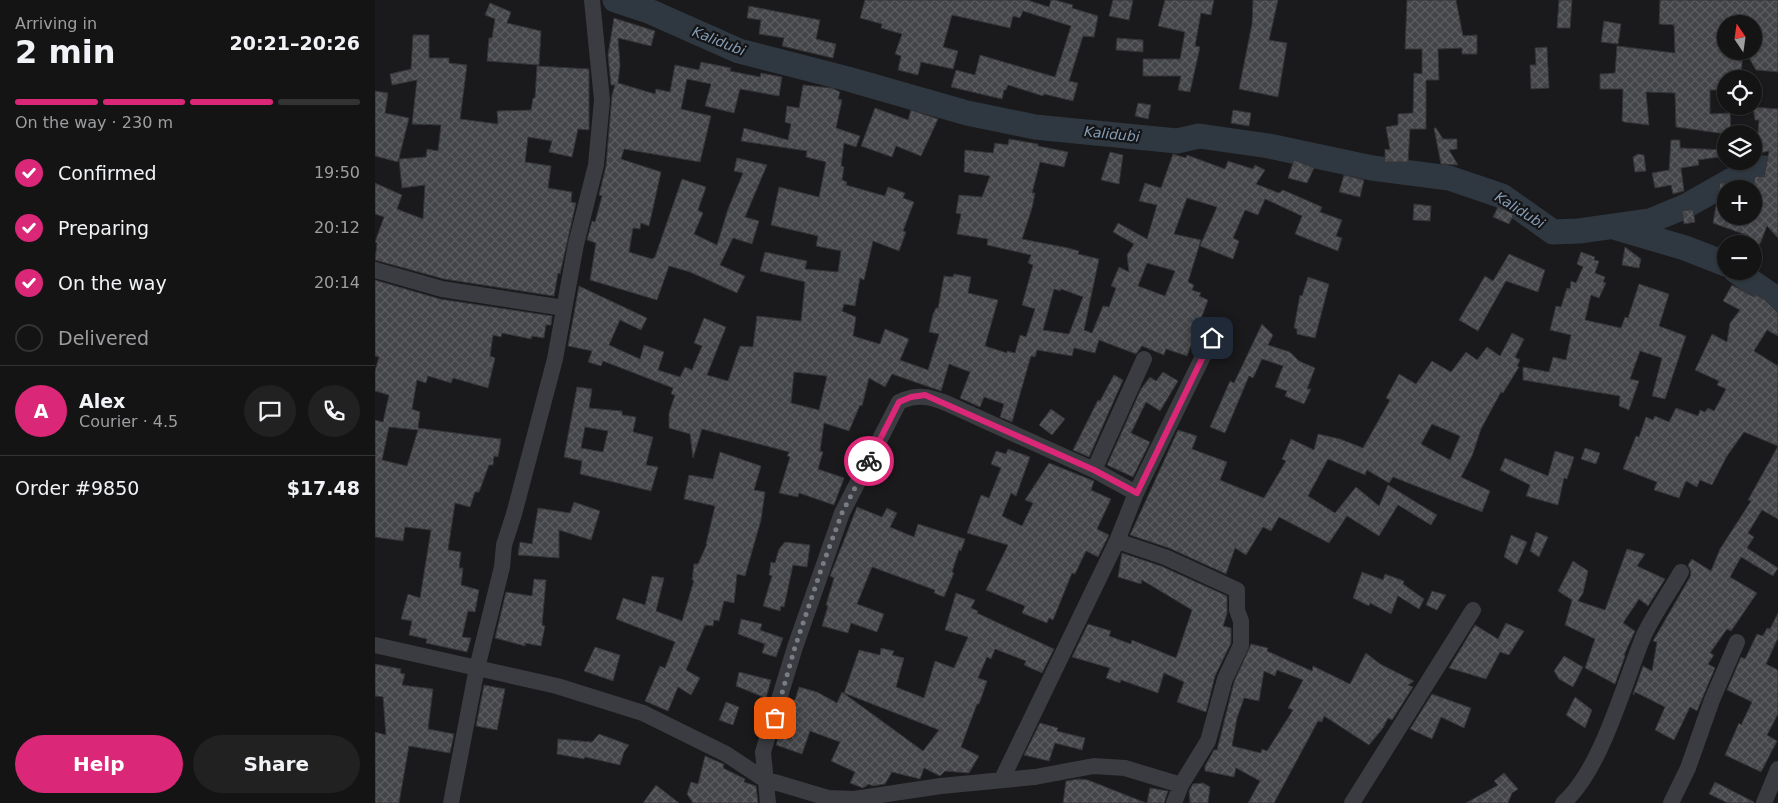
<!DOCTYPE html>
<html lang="en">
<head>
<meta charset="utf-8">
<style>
	:root { --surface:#141415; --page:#212122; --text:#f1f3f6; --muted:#9d9ea0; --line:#333334; --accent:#db2777 }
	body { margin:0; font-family:"DejaVu Sans",sans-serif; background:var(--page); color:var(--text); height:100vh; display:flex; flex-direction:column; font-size:19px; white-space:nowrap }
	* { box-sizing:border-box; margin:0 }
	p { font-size:16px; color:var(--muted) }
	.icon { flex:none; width:28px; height:28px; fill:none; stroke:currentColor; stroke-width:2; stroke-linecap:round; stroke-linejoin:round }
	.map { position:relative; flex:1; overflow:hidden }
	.details { display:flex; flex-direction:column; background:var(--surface); width:375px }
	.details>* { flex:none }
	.needle { width:32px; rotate:347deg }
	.buttons { position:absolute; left:1342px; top:15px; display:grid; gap:10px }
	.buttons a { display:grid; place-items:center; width:45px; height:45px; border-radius:50%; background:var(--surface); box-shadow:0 1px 4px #0004,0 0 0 1px var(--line); font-size:25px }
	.pin { position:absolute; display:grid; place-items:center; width:42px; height:42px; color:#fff; margin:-21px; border-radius:10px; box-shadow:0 2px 8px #0006 }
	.courier { position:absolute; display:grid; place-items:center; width:50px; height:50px; margin:-25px; border:4px solid #db2777; border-radius:50%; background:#fff; color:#222; box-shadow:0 1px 6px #0007 }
	.overview em { font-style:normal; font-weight:800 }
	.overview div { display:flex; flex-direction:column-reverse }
	.overview { display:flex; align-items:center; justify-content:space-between; height:85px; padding:0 15px }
	h1 { font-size:32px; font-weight:800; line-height:38px }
	.bar { display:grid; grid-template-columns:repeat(4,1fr); gap:8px 5px; align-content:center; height:60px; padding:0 15px }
	.bar i { height:6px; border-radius:4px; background:var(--line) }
	.bar .active { background:var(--accent) }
	.bar p { grid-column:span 4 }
	.line { display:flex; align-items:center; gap:12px; padding:0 15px; border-top:1px solid var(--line) }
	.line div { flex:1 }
	.round { display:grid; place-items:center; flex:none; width:52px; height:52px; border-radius:26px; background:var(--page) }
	ol { padding:0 15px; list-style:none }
	li { display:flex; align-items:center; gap:15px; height:55px }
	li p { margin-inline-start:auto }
	li .icon { padding:5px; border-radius:50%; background:var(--accent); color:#fff; stroke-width:4 }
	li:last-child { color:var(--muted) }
	li i { width:28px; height:28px; border:2px solid var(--line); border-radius:50% }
	.primary-button { display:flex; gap:10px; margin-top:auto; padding:10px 15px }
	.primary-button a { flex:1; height:58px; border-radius:30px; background:var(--accent); color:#fff; font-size:20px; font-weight:800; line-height:58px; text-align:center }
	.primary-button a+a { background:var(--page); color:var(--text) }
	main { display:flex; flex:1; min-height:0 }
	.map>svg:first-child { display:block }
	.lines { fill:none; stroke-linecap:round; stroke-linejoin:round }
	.river { stroke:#2f3840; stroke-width:25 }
	.building { fill:url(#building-cross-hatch); stroke:#343438; fill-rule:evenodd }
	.street { stroke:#3b3c41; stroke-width:16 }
	.done { stroke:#797c83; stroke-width:5; stroke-dasharray:0 9 }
	.route { stroke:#db2777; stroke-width:6 }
	.labels { text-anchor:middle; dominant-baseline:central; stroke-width:4.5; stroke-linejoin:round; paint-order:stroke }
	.water-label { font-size:14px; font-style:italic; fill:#849db5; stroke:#151517 }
</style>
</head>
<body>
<main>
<section class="details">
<div class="overview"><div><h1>2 min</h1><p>Arriving in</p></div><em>20:21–20:26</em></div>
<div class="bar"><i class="active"></i><i class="active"></i><i class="active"></i><i></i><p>On the way · 230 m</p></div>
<ol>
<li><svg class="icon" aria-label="check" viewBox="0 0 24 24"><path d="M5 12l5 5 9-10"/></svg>Confirmed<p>19:50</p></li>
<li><svg class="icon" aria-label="check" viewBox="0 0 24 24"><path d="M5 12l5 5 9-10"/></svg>Preparing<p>20:12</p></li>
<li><svg class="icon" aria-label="check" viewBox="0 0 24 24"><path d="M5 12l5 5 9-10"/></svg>On the way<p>20:14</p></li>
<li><i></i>Delivered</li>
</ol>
<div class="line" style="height:90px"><b class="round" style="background:var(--accent);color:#fff">A</b><div><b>Alex</b><p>Courier · 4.5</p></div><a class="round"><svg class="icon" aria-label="chat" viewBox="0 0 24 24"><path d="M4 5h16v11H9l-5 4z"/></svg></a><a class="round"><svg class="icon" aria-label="phone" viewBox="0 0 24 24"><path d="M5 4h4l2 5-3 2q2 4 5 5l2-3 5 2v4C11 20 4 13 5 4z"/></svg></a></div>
<div class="line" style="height:65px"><div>Order #9850</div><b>$17.48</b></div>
<div class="primary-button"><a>Help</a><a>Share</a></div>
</section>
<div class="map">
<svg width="1403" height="803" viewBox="0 0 1403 803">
	<defs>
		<pattern id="building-cross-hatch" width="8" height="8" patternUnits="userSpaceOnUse" patternTransform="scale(1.25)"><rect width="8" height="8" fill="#444549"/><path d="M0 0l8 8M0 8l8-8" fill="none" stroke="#5c5d61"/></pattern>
	</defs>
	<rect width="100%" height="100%" fill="#1a1a1c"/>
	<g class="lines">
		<!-- river -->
		<path class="river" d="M240,0L276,12L364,51L473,79L592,113L660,127L802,141L824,136L894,146L997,168L1074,178L1127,196L1178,232L1204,231L1275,221L1311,206L1355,181L1389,168L1403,170
			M1242,228L1310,248L1351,264
			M1361,271L1403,300"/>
	</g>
	<!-- building -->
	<path class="building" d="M490,0H652L674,7L676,0H680L698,5L697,8L723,16L719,37L708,36L694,81L703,83L698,101L669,94L668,96L633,85L631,90H629L627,99L576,87L581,70L600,75L605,55L680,77L696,26L648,11L645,18L638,16L635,28L577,15L568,47L583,51L578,69L546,62L543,75L523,70L526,56L520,54L527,34L506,28L507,24L485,18Z
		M738,0H758L754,20L734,16Z
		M790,0H839L836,15L826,13L820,46L825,47L815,92L803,90L806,76H768V59H805L810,32L783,26Z
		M878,0H903L894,40L912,43L903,97L864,89L877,24Z
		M1032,0H1081L1088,36L1102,35V54H1087V48L1063,49L1064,80H1051V129H1035L1033,162H1010V149L1015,150L1011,127L1023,125V114L1038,113L1039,73L1047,74V49H1030Z
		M1184,0H1197L1195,28H1182Z
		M1285,0H1403V72L1381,70L1370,51H1379V24H1351V51H1368L1366,77L1351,79V90H1335V114L1355,113L1356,131H1351V134L1301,127L1300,93L1271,92L1274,125L1249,122L1247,121L1248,89H1225V74L1240,73L1242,46L1300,53L1299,25L1284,24Z
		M115,3L136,12L132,23L166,31L164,65L112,61L114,38H117L120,19L110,15Z
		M374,6L445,20L441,39L461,44L458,58L407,46L409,38L384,34L386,20L372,18Z
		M239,18L280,31L276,46L243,38L245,65L243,83L280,94L281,89L295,92L300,65L324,70L326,62L356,68L355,71L385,77L386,73L407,77L404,96L365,89L359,113L330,106L336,84L312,79L306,109L336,116L325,162L249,149L246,159L286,172L274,226L266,223L265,229L258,228L254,252L277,259L280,257L307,179L331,187L323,210L328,213L319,234L342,245L353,209L368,173L359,171L362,158L392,165L370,217L384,221L377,244L358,238L345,265L370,276L362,293L315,272L294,266L282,300L215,280L221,243L212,240L217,221L220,222L227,196L224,195L231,166L237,95L240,85H236L233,55Z
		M1229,21L1246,24L1243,44L1226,42Z
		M38,35H54V58H74V63L92,65L85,119L123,124L122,111L156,110L158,98H160L162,66L214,69V130L203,129L197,157L174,152L177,141L153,137L150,162L176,166L173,188L197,192L196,202L201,203L185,274L183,273L179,296L69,279L0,260L2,243L0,242L9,217L0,214V183L27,195L22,209L48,219L50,185L27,188L24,159L51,157L52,149L63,151L66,125L37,124L42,80L17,85L15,74L36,69Z
		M742,38L768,40V52L741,50Z
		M1172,47L1174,88L1156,89L1155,65H1161L1160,48Z
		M428,85L457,88L465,92L463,99L467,100L461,128L485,136L481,147L469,143L466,166L469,167L467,180L472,182L471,185L510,196L513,187L530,193L528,198L539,202L528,231L531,232L524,251L498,241L489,280L485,278L480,306L469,304L467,311L481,317L478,336L505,344L510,329L534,339L525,360L553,370L564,334L554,332L558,314L561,308H563L569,276L578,277L579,274L596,277L593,293L623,300L610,346L632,353V351L640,353L645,335L651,337L660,309L647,305L658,265L653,263L656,255L612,245L613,239L582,234L586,214L581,213L584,195L607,197L615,176L589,172L590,150L618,153L620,143L633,145L634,139L663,144V146L693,152L689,167L665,162L657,193H660L657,208L647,239L693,248L704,251L703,254L724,259L709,330L717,333L728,306L734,307L741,288L736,286L744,267L754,272L752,255L759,244L738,232L743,223L772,239L782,205L764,201L770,183L786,188L798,154L811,158L812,155L850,169L853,161L878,169L880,165L890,170L881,184L904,193L908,190L947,207L945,212L967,220L961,236L967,238L963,251L920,234L927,216L890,199L883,215L870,210L858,238L864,241L858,259L825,246L842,207L812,198L799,234L826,240L813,282L819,285L817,290L826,293L824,296L833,300L812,356L791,349L789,355L767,346L761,354L724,340L720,353L699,348L697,356L662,350L660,357L656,356L637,422L625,417L629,404L609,397L605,407L585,398L595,372L574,364L566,391L517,374L510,387L494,378L487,406L485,405L474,431L449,423L445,451L448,452L443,469L469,478L459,505L424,493L423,497L404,493L415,457L412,456L414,452L327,429L318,458L315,434L294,428V413L300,395L296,394L298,388L228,361L226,366L213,362L217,351L193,346L204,286L272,318L266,330L245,320L234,345L265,359L269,345L289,352L283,370L305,377L310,367L317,370L327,346L319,343L329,318L351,327L332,375L353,381L365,346L378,347L382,316L426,321L430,282L385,271L390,252L432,261L430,269L463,272L466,251L441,246L443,236L396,225L404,187L444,197L451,162L431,157L432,151L366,141L369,128L413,140L416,124L410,122L412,106L424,108ZM772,263L800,271L790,296L763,286ZM679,289L685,291L686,289L708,297L694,334L668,330ZM419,372L452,376L444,410L416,403Z
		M0,91L13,93L10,113L34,118L23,162L0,156Z
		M763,103L776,105L773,119L760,116Z
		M1378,107L1403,109V238L1392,226L1385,244H1371L1374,236L1338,223L1345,183H1351V216L1379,219L1386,196H1381L1382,189H1378L1380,176L1389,177L1394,151L1381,154L1384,120H1380Z
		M500,108L533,120L536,110L563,119L546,156L521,146L517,157L486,146Z
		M858,110L876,113L874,126L856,123Z
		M1059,128H1061L1068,139H1082V149L1074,150L1083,165L1066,164Z
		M1296,140H1305V148L1351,150V156L1323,160L1324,165L1306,168L1309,191L1298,194L1296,185L1280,188L1277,173L1294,170Z
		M735,152L748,155L744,184L726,180Z
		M1263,154L1269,155L1271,171L1260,172L1258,157Z
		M919,160L939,168L932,183L913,178Z
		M969,175L989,180L985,197L964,192Z
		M1039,204L1056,206L1055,221L1038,220Z
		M1123,207L1139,214L1134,224L1118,217Z
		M1318,209L1320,222L1309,224L1307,211Z
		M1250,247L1266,259L1264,268L1247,265Z
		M1206,252L1220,257L1219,260L1224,261L1220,273L1230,277L1228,282L1231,283L1224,298L1216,295L1210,320L1246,328L1250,317L1253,318L1264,284L1294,294L1284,326L1311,336L1290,399L1277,396L1287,358L1265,351L1255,379L1264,381L1254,410L1244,406L1245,396L1148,380V367L1174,372L1178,357L1191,360L1196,335L1175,330L1181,306L1186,307L1192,288L1195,289L1196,281L1201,283L1208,267L1202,264Z
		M1134,254L1170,270L1163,292L1131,281L1103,331L1084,320L1110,276L1118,281Z
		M933,277L954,284L940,338L922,334V329L919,328L925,295L927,296Z
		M0,280L65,299L177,316L176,325H171L169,338L157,336L156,339L127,333L126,337L118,335L115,356L120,358L113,388L78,378L76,383L53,376L51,383L42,380L37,409L45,412L43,428L126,439L123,457L119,456L118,465H114L104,492H100L95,507L80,503L73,550L86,552L84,568H88L86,585L104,590L100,612L93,611L87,637L96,638L92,652L51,643L52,639L34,635L37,621L26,619L33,594L45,598L56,530L30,527L28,541L0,537V420L8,422L14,395L0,391V371L4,357L0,356ZM14,427L43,430L32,466L7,460Z
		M1357,285L1379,297V294L1389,299L1403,313V336L1392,330L1379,351L1403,366V446L1369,432L1352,456L1337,485L1325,480L1322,487L1311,481L1304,498L1279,490L1282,482L1248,469L1261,436L1264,437L1271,417L1278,420L1280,416L1294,422L1301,408L1323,416L1325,410L1330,412L1333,408L1339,411L1351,389L1342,385L1344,381L1320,370L1337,334L1352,342L1355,323L1365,310L1348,301Z
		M887,324L898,335L893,345L915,352L924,361L940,368L932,389H936L929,404L910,396L912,391L900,387L908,366L887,359L878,378L874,376L850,433L835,427L855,381L859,383Z
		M1137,333L1149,339L1140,357L1145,360L1142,366L1144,367L1128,393L1126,392L1106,429L1097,456L1086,477L1115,491L1107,512L1018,477L1014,483L992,470L990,475L953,459L933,496L960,513L981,487L1004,506L1013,485L1062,515L1056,525L1023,505L1004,536L972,516L954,543L904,517L896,531L888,527L871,555L860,548L851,574L794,548L755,535L803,430L822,436L817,449L852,462L845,480L889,498L911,461L907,459L916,439L939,450L943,434L965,439L988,448L1015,400L1011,398L1024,374L1041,384L1057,361L1076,372L1091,352L1102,360L1112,347L1125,356ZM1057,424L1085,436L1075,460L1046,444Z
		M788,372L803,381L785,411L771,402L756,433L775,442L758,477L732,465L766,389L775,377L781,381Z
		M739,375L748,380L714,457L698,450L723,400L725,401Z
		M202,387L217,389L214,408L247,411V415L261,417L258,432L278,437L271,465L283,467L276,491L205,474L207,461L189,457ZM210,427L233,431L228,452L206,448Z
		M676,409L690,419L677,435L664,425Z
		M1403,446V519L1387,510L1373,533L1379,537L1372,548L1403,568L1398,576L1366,557L1355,577L1382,593L1356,631L1352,629L1335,653L1339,655L1333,664L1340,668L1322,711L1315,707L1299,740L1280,730L1290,707L1260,692L1259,695L1258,694L1268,666L1277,671L1282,642L1278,641L1315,577L1316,572L1313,565L1317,559L1336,571L1345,549L1376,501L1373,500Z
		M1210,448L1225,453L1221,464L1206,459Z
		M633,449L655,457L641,496L636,493L627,516L647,526L658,503L650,500L674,463L719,481L716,490L736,499L722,529L734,535L723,557L711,551L700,574L697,573L678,620L674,618L672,623L647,613L650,606L611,590L633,545L592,533L606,495L614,498L626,468L616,464L621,451L631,454Z
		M1180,451L1199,457L1192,479L1189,478L1183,505L1151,496L1155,485L1125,470L1130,458L1173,476Z
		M345,452L386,466L379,490L390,492L386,520L370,576L362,574L359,603L349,601L344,621L339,620L338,626L330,625L311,670L325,678L316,695L303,687L293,711L270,701L285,666L290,668L300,642L241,619L248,598L270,605L277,576L289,578L281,611L307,621L319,580H317L319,564H323L332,544H331L340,506L309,499L314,475L338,479Z
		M199,502L225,511L216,540L184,530V558L143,555L145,542L157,544L163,508L195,513Z
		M482,507L507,517L512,508L522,513L515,527L539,537L543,524L590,539L586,551L584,550L577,572L579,573L569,597L559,593L560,590L497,567L482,604L509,614L502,632L476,623L473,633L447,626L453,606L451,605L459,578L455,576Z
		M1161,532L1173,537L1164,557L1155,551Z
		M1136,535L1152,542L1142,565L1129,557Z
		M410,542L435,545L432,567L418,565L409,607L406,606L405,611L388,606L397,576L394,575L396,562L400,563L404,549Z
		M1252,549L1270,554L1262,566L1290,579L1273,606L1264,599L1248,623L1260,631L1249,655L1250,656L1240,684L1210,668L1220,639L1190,625L1197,600L1183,591L1198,561L1213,571L1208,593L1203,601L1230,610Z
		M747,553L786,566L852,596V614L848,626L856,628V643L840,676L831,712L802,702L809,682L789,673L783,693L746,680L745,683L731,678L735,668L697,657L713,624L736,631L734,636L756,644L757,640L801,658L817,610L767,580L766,584L743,577Z
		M987,572L1008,580L1010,574L1029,581L1028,584L1049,599L1044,609L1023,596L1016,614L995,603L994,606L978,598Z
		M159,579L171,580L167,625L170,626L166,646L150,643V646L120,638L131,592L157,596Z
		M1057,591L1071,595L1062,610L1051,605Z
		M581,593L600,600L596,608L603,611L602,613L679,649L667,673L649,665L651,661L620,649L616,659L612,657L603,678L612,681L604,704H602L586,747L604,756L594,773L570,771L565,776L549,768L545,779L517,772L510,784L497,786L494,784L488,788L475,783L480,772L456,761L465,742L435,731L427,754L401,745L403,738L416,739L418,717L411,716L414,700H420L424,687L442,692L462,703L467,692L548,751L564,730L469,693L484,650L505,655L506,648L519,651L517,655L529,658L521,687L549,698L560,661L579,668L593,637L570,630Z
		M1403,613V638L1391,664L1403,670V714L1392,735L1402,741L1386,772L1350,755L1364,723L1366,725L1377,702L1352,690L1366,657L1370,659L1382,634L1388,636L1392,628L1395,629Z
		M366,619L387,624L385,630L408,638L401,657L387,653L390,644L363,634Z
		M1131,623L1149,631L1134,655L1125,652L1111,679L1074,668L1100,625L1123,639Z
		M876,644L893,648L892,651L937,671L938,666L975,684L991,653L1005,664L1039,681L1033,685L1038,687L1017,720L1013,718L1008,728L994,745L949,716L947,722L943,721L899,803H873L885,781L861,768L859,777L830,771V766L839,750H842L859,682ZM902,670L928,680L913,708L918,710L892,751L887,749L886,753L857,746L862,718L869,698L884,701L889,671L900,676Z
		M220,647L245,655L238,681L209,671Z
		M1189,656L1208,667L1198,687L1184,679L1179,671Z
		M0,664L26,669L25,673L30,674L27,685L58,689L53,729L79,734L75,753L34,746L24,803H0V732L11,735L8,697L0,696Z
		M364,672L396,680L391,698L361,686Z
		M109,685L130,689L122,730L101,726Z
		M1057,694L1096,708L1089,728L1066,717L1057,739L1035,729Z
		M1200,697L1217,710L1210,728L1191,715Z
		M351,702L364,707L358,725L344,720Z
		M665,723L683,728L682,731L710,738L707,750L680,743L674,761L649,755Z
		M224,734L254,745L249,752L245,765L210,757L209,759L182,754L183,739L217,742Z
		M330,756L346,763L349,764L348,768L370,779L369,782L381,786L383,803H318L312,794L316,782L323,784Z
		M1129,773L1143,789L1137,793L1133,803H1091L1123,785L1119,781Z
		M704,779L713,780L771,803H688L691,781Z
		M1340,782L1379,802V803H1353L1334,794Z
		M828,783L835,787L833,803H815L814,791L818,784Z
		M281,785L304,803H268Z
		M775,788L793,791L789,803H772Z"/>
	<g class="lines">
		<!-- street -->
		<path class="street" d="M0,270L67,289L189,308
			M719,470L769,359
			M742,541L790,557L862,590V610L866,621V645L850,679L833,741L806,785L799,803
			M0,645L182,686L268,713L351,754L389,779L453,798L479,799L566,786L660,777L719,766L750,768L806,785
			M627,779L742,541L761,493L837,338
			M76,803L102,668L127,567L129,545L139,514L180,359L201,244L221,165L227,100L217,0
			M393,803L388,752L420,647L467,513L524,402C542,394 553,396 571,403L719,470L761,493
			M977,803L1098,610
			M1188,803C1226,771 1249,683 1269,635C1279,614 1294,593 1306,572
			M1296,803L1313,768L1337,700L1362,642
			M1389,803L1403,769"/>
	</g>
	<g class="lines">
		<!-- done -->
		<path class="done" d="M400,718L420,647L447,567L467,513L494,461"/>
		<!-- route -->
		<path class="route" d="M494,461L524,402L536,397L550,395L719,470L762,493L837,338"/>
	</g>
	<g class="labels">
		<!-- water labels -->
		<g class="water-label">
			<text transform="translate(344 41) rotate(22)">Kalidubi</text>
			<text transform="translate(737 134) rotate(6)">Kalidubi</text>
			<text transform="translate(1145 210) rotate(32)">Kalidubi</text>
		</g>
	</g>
</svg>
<div class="buttons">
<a><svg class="needle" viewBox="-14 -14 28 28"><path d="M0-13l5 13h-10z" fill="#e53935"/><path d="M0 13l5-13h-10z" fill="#9d9ea0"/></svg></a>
<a><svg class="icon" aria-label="locate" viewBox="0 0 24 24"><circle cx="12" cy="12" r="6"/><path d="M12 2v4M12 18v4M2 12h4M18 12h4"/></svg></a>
<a><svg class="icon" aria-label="layers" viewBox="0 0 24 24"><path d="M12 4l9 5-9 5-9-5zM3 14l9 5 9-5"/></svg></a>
<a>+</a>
<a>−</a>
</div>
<div class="pin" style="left:400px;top:718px;background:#ea580c"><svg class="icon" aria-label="bag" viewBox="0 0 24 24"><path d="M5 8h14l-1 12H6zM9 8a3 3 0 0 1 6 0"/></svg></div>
<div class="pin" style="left:837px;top:338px;background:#1f2937"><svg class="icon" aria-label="home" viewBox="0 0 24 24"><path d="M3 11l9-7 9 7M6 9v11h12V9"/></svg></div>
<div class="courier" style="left:494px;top:461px"><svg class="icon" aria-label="bike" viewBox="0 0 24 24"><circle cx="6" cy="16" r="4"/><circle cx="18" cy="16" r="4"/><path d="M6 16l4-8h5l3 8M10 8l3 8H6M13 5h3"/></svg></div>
</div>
</main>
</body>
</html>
